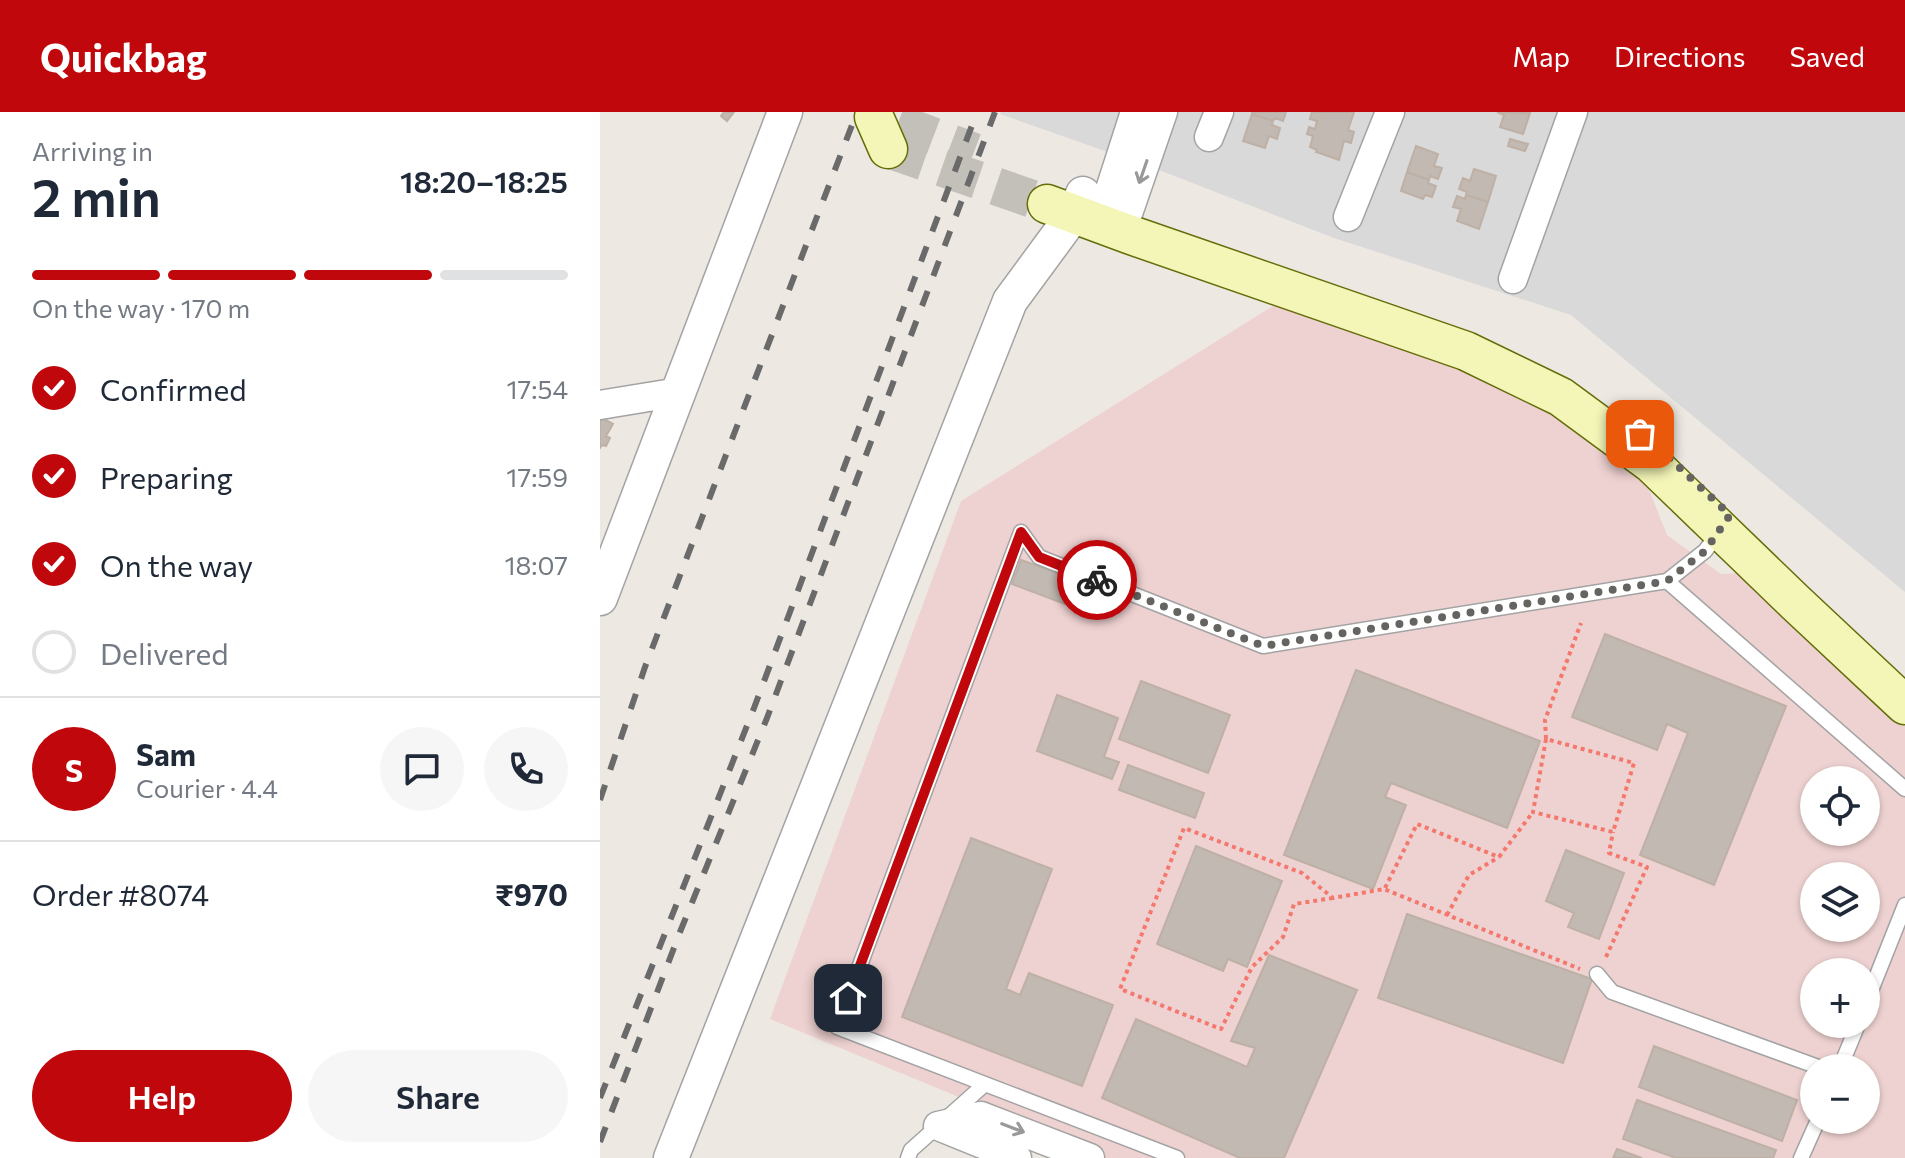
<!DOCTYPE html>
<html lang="en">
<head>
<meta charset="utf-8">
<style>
	:root { --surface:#fff; --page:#f6f6f7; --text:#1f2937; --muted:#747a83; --line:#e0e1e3; --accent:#c0080c }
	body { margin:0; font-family:Commissioner,sans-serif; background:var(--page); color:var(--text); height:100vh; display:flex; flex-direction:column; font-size:30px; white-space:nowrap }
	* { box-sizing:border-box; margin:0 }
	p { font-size:26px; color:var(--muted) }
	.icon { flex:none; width:44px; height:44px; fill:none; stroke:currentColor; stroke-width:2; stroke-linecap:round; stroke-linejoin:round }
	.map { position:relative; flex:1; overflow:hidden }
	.details { display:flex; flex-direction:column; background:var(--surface); width:600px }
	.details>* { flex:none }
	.controls { position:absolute; left:1200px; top:654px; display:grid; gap:16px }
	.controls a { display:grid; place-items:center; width:80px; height:80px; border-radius:50%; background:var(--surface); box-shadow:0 2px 6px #0004; font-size:40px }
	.pin { position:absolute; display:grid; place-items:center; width:68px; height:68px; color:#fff; margin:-34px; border-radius:16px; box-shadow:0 4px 12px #0006 }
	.courier { position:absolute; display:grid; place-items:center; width:80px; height:80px; margin:-40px; border:6px solid #c0080c; border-radius:50%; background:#fff; color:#222; box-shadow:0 2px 10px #0007 }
	.head em { font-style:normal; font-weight:600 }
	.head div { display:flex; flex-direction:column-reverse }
	.head { display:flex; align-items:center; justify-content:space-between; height:136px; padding:0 32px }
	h1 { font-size:52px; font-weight:600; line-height:60px }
	.bar { display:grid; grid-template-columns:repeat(4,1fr); gap:12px 8px; align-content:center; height:96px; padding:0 32px }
	.bar i { height:10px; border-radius:6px; background:var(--line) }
	.bar .selected { background:var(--accent) }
	.bar p { grid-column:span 4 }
	.line { display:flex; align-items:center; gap:20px; padding:0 32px; border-top:2px solid var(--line) }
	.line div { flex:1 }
	.round { display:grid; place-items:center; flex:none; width:84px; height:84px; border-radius:42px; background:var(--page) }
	ol { padding:0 32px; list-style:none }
	li { display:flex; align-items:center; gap:24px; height:88px }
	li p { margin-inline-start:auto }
	li .icon { padding:8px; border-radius:50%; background:var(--accent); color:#fff; stroke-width:4 }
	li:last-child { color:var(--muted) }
	li i { width:44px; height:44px; border:4px solid var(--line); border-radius:50% }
	.primary-button { display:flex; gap:16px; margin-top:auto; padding:16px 32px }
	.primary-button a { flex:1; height:92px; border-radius:48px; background:var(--accent); color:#fff; font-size:32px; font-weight:600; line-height:92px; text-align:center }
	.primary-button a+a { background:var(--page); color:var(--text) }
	header { display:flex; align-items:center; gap:48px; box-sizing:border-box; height:112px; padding:0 40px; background:var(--accent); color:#fff }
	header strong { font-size:38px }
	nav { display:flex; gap:44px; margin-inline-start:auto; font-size:28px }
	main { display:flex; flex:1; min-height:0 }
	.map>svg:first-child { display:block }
	.residential { fill:#dad9d9 }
	.commercial { fill:#eed2d1; fill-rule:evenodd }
	.building { fill:#c1b9b2; stroke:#beb0a5; stroke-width:2 }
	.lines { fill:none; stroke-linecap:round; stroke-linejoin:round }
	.secondary-tunnel { stroke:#c3c0ba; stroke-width:38; stroke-dasharray:38 19; stroke-linecap:butt }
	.service-casing { stroke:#a3a3a3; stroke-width:17 }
	.minor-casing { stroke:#a3a3a3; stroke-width:31 }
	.tertiary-casing { stroke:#a3a3a3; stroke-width:37 }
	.secondary-casing { stroke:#646d09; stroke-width:41 }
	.path { stroke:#f4786d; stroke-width:4; stroke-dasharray:4 4; stroke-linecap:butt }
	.service { stroke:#fff; stroke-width:14 }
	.minor { stroke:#fff; stroke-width:28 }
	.tertiary { stroke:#fff; stroke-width:34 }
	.secondary { stroke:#f4f6b7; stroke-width:38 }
	.rail { stroke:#6a6a6a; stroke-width:6; stroke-dasharray:16 16; stroke-linecap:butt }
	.oneway { stroke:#999 }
	.done { stroke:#656461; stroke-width:8; stroke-dasharray:0 14.4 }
	.route { stroke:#c0080c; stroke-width:10 }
</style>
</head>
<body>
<header>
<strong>Quickbag</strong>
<nav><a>Map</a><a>Directions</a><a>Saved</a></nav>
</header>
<main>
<section class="details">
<div class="head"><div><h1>2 min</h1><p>Arriving in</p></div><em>18:20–18:25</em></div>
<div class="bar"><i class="selected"></i><i class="selected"></i><i class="selected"></i><i></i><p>On the way · 170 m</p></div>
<ol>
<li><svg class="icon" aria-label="check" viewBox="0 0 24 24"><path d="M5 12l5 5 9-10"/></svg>Confirmed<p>17:54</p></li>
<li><svg class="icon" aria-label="check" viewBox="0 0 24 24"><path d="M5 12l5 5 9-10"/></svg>Preparing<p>17:59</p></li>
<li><svg class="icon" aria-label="check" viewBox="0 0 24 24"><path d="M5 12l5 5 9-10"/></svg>On the way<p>18:07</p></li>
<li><i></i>Delivered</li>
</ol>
<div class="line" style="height:144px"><b class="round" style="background:var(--accent);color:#fff">S</b><div><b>Sam</b><p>Courier · 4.4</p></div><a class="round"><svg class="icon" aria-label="chat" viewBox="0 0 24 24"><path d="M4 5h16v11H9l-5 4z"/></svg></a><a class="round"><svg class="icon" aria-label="phone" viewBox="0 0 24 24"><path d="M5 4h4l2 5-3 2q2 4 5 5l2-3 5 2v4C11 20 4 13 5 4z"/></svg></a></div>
<div class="line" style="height:104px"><div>Order #8074</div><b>₹970</b></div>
<div class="primary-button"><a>Help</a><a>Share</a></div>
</section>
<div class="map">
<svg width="1305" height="1046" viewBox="0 0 1305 1046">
	<rect width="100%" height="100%" fill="#ede9e2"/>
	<!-- residential -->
	<path class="residential" d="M401,0H1305V480L971,203L734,126L559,58L400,2Z"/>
	<!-- commercial -->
	<path class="commercial" d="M692,182L916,273L1041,357L1067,423L1121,462L1156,460L1305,607V1046H506L170,907L361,389ZM1214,668H1266V720H1214ZM1214,764H1266V816H1214ZM1214,860H1266V912H1214ZM1214,956H1266V1008H1214Z"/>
	<!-- building -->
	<path class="building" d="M124,0H134L127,9L121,4Z
		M652,0H686L683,9L675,6L673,9L652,2Z
		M712,0H754L748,18L754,20L751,31L744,29L739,48L716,40L717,38L710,35L713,24L707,22L709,15L715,17L717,9L710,7Z
		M897,0L930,1L923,22L900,15L904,3Z
		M652,2L673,9L672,13L680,16L677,27L669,24L665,36L643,29Z
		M910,27L928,32L925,39L908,34Z
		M816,34L838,42L834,54L842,56L838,67L830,64L829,68L807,60Z
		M874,57L896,64L888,90L866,83L867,80L859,77L863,66L870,69Z
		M807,60L829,68L828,71L836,74L832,85L825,83L823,87L801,79Z
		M866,83L888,90L879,117L857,109L861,97L853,95L857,84L865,87Z
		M0,305L13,312L6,324L10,326L6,334L2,333L0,336Z
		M421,448L509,480L499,505L412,472Z
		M1005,522L1186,594L1114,773L1040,743L1088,621L1067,612L1057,638L972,605Z
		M756,558L940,629L907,716L791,671L785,685L806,693L773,777L684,743Z
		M541,569L630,603L608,661L519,627Z
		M457,583L518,606L504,645L519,650L512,667L437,639Z
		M528,653L604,681L595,706L519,678Z
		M371,726L452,757L406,877L420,883L429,861L513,893L482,974L302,905Z
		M596,734L682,769L647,855L628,847L623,859L557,832Z
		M966,738L1024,761L999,827L968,815L974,801L946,789Z
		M807,802L992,867L963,951L778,886Z
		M669,843L757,878L684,1046H640L502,986L536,907L647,955L655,936L631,929Z
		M1054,934L1197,988L1182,1029L1039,975Z
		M1037,988L1176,1038L1173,1046H1076L1023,1027Z
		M1017,1037L1042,1046H1013Z"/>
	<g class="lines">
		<!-- secondary-tunnel -->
		<path class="secondary-tunnel" d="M298,11L374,40
			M288,37L447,92"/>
		<defs>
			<path id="service" d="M421,420L237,915L577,1046
				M421,420L439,445L663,534L1067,469L1105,439L1121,418
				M1067,469L1305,677
				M997,862L1012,880L1221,956
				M1266,891L1305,793
				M1240,956L1258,912
				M308,1046L311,1038L385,972
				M1201,1046L1218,1008"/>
			<path id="minor" d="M609,25L619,0
				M505,93L535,0
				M748,105L790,0
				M522,119L563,0
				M913,167L973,0
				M0,293L79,280
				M338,1014L381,1004L490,1046
				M338,1014L417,1046"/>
			<path id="tertiary" d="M0,486L185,0
				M71,1046L410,189L474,102L483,82"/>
			<path id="secondary" d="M274,5L288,37
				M447,92L531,123L866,239L961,285L1052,352L1196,491L1305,593"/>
		</defs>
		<!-- service casing -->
		<use href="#service" class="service-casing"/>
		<!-- minor casing -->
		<use href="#minor" class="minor-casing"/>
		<!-- tertiary casing -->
		<use href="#tertiary" class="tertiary-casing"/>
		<!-- secondary casing -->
		<use href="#secondary" class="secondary-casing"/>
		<!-- path -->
		<path class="path" d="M946,627L933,700L1013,720L1034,651L946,627L945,608L981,511
			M785,776L817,712L899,745L933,700
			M733,786L694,792L683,825L652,855L621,917L520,877L584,716L702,761L733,786L784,777L980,857
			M847,803L869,763L899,745
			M1006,845L1047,755L1009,741L1013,720"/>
		<!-- service -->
		<use href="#service" class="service"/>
		<!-- minor -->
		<use href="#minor" class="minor"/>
		<!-- tertiary -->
		<use href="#tertiary" class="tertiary"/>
		<!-- secondary -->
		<use href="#secondary" class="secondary"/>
		<!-- rail -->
		<path class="rail" d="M0,688L45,555L257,0
			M0,986L154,596L377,0
			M0,1030L80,820L167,606L395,0"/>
	</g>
	<!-- one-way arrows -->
	<defs><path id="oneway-shaft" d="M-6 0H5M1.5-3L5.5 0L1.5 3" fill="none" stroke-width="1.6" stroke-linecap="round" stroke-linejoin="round" transform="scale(2)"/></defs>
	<g class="oneway">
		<use href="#oneway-shaft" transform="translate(543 60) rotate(109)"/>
		<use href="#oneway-shaft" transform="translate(413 1016) rotate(21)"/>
	</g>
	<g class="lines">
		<!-- done -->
		<path class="done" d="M497,468L663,534L1067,469L1105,439L1130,403L1062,339L1040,322"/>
		<!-- route -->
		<path class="route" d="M248,886L421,420L439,445L497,468"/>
	</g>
</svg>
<div class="controls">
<a><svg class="icon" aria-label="locate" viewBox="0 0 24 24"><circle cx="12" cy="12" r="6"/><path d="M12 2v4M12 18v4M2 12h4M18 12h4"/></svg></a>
<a><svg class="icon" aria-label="layers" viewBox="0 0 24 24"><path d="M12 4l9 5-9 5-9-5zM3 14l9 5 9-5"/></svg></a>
<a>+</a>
<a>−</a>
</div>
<div class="pin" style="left:1040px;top:322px;background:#ea580c"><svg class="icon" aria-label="bag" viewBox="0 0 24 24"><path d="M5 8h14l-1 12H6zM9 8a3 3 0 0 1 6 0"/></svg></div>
<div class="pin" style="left:248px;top:886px;background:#1f2937"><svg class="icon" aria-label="home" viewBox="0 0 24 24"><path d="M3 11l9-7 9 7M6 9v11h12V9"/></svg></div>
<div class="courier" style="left:497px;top:468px"><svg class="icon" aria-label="bike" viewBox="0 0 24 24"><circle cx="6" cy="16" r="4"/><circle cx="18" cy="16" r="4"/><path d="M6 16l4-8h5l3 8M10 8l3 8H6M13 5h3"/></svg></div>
</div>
</main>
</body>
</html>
